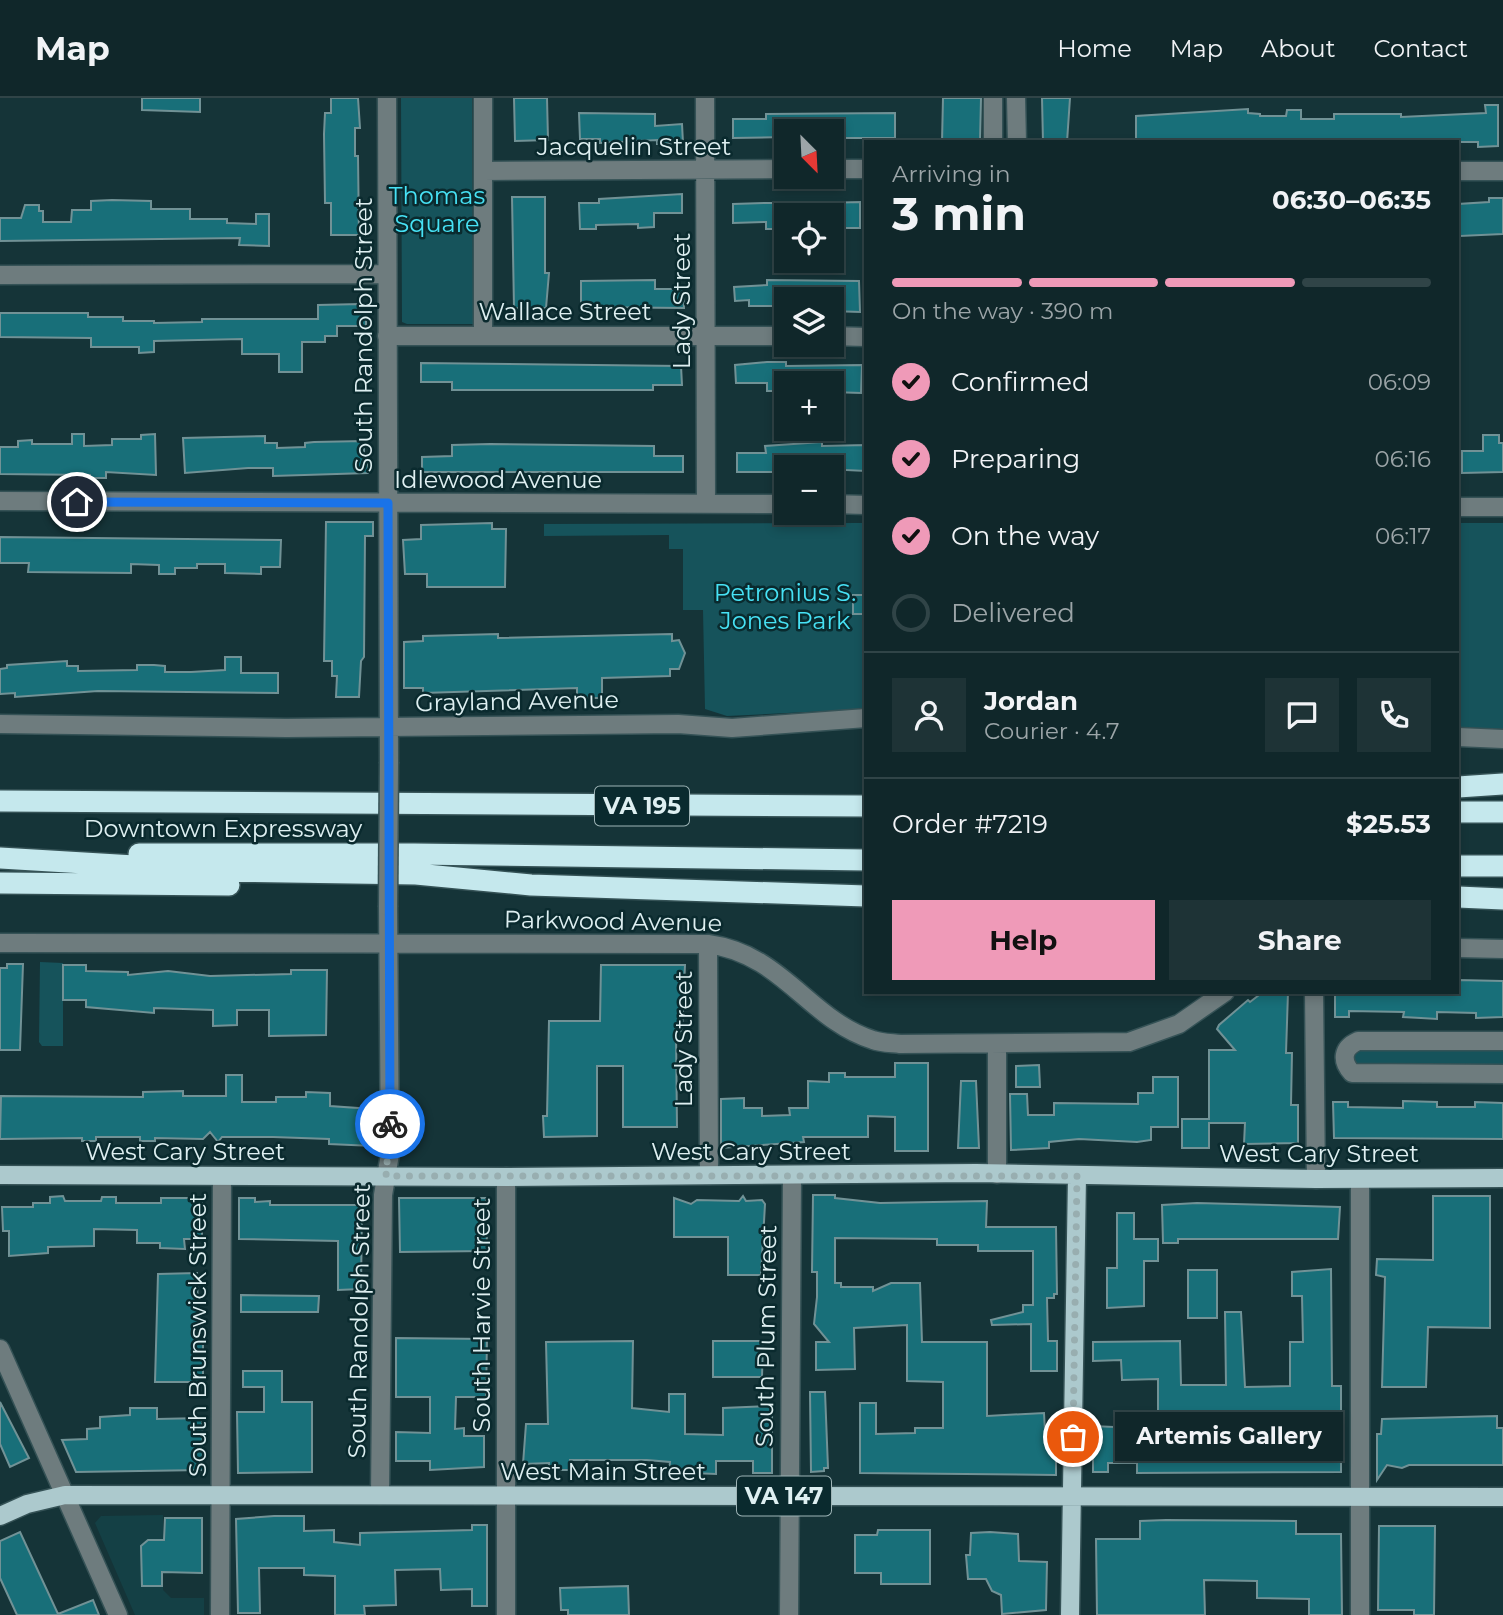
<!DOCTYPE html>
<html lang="en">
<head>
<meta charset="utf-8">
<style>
	:root { --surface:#10272a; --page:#1e3336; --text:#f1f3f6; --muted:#9ca5a8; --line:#304447; --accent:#ef9ab8 }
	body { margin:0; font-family:Montserrat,sans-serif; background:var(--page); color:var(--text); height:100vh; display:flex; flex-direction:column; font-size:26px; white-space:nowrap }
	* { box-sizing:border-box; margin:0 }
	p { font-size:23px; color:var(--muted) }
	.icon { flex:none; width:38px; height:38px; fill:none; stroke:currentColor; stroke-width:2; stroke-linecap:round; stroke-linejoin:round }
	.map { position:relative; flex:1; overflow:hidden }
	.side { position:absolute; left:864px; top:42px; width:595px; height:854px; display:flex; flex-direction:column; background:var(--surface); border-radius:0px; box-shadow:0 4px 10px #0003,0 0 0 2px var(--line) }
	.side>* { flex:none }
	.needle { width:46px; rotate:156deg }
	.buttons { position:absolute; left:774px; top:21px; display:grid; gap:14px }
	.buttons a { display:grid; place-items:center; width:70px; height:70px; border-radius:0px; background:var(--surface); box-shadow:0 4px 10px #0003,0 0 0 2px var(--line); font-size:35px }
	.pin { position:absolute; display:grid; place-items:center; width:60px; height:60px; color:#fff; margin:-30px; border:4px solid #fff; border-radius:50%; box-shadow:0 2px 7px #0007 }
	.courier { position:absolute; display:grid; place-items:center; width:70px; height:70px; margin:-35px; border:5px solid #1a73e8; border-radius:50%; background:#fff; color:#222; box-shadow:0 2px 9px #0007 }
	.bubble { position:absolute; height:49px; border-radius:0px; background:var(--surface); box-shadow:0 4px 10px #0003,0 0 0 2px var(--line); font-size:23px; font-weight:700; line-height:49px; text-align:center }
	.summary em { font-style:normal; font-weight:700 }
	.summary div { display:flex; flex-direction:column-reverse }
	.summary { display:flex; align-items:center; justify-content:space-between; height:119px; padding:0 28px }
	h1 { font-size:46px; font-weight:700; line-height:52px }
	.bar { display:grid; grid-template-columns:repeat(4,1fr); gap:10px 7px; align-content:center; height:84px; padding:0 28px }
	.bar i { height:9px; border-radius:5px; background:var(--line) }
	.bar .current { background:var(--accent) }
	.bar p { grid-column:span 4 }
	.line { display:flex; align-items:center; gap:18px; padding:0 28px; border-top:2px solid var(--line) }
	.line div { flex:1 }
	.round { display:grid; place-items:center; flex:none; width:74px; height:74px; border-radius:0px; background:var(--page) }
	ol { padding:0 28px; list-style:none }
	li { display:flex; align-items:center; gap:21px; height:77px }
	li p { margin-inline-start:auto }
	li .icon { padding:7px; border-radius:50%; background:var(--accent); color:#111; stroke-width:4 }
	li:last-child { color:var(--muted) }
	li i { width:38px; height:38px; border:4px solid var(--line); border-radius:50% }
	.button { display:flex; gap:14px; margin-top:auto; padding:14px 28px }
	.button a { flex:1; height:80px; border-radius:0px; background:var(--accent); color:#111; font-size:28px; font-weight:700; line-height:80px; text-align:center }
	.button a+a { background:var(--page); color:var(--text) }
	header { display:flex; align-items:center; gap:42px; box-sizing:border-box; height:98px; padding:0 35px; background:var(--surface); border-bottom:2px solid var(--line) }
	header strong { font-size:33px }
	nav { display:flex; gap:38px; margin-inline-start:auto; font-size:24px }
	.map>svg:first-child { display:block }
	.built { fill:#144045 }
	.green { fill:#16535b }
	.building { fill:#186f79; stroke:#719296; stroke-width:2 }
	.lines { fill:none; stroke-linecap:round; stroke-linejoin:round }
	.minor-casing { stroke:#355256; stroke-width:21 }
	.major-casing { stroke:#355256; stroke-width:21 }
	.highway-casing { stroke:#355256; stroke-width:24 }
	.minor { stroke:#6e7c7e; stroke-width:18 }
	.major { stroke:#acc9cd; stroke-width:18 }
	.highway { stroke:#c5e8ed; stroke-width:21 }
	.minor-bridge-casing { stroke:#355256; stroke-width:21; stroke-linecap:butt }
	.minor-bridge { stroke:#6e7c7e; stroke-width:18 }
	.done { stroke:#98aeb0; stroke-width:7; stroke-dasharray:0 12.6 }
	.route { stroke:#1a73e8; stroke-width:9 }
	.labels { text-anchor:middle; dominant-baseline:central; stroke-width:5; stroke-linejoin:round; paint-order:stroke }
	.shield { fill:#0a2a2e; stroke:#9eb4b6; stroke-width:2 }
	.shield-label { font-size:23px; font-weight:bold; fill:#deeff1 }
	.street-label { font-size:24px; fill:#deeff1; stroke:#0a2a2e }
	.park-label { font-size:24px; fill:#47e2f5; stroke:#0a2a2e }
</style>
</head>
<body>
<header>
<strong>Map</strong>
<nav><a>Home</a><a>Map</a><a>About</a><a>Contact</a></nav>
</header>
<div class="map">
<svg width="1503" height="1517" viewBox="0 0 1503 1517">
	<rect width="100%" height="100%" fill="#153438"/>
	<!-- built -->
	<path class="built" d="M163,1417V1492L171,1500H204V1517H135L95,1425L101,1418Z"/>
	<!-- green -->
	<path class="green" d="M401,0H472L473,226H407L402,224Z
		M866,425V611L727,618L705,611L703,512H683V451H669V437L544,438V426Z
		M1458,425H1503V631L1458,629Z
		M40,864L63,865V948H42L39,944Z
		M1503,949V970L1359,969L1351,961L1355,951Z"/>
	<!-- building -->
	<path class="building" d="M142,0H200V14L142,12Z
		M331,0H358L360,30H355V58H358L359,137H331V105H325L324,36L325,15H331Z
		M514,0H547L548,42L515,43Z
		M943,0H981L980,44H942Z
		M1042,0H1070L1067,44H1043Z
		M1485,7H1498V48L1478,49V44H1136V18L1248,11V15L1260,16V18H1286L1287,12H1301V21H1334V16H1401V19L1486,15Z
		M579,15L655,16V28L682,26L683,45L657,46V42L600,45V41H580Z
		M895,15V40H831V33H786V39L733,40V21H766V16Z
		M682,96V115H654V129L638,130V126L596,127V131H580L579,105H599V101Z
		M512,99H545V175H549L546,210H514Z
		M1489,100H1503V136L1460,138L1458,106L1489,104Z
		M112,102L151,103V111H190V121H227V125L256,126V116H269V148L239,147L240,140L0,143V120H21L25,107H39V113H43V124H71L72,112H91V103Z
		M860,104V130H831V117H786V106Z
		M766,105H783V131H766V124L733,125V106Z
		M655,182V191H683L684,210L581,209V183Z
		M767,182L859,183L860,214L831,213V201H785V208H749V202L735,203L734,189L767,187Z
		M361,206L366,211V228H337V238H325V244H302V274H279V256H242V241L154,243V254L139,255V249H91V240L0,239V215H88V219H123V223H154V225L202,224V221H318V207Z
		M767,264H786V268L862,267L861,295L831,294V285H785V293H767V285H736L735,267Z
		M421,265L681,268L682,287H653V292H452V284H421Z
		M72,336H84V348L112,347V341H141V337L155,336L156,377L106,374V380H90V377L0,376V349H18V343L32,342V346H72Z
		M1483,337H1499V345H1503V374L1462,375V353H1483Z
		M265,338V345H277V350L305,349V345L314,344L364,343V361H368V375L273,378V370H248L185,375L183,340Z
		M822,344V348L866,347V373L783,369V374H737V355H766L765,348Z
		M490,346L654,348V358H683V374H422V359L452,358V347Z
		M326,424H373V438H365L364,559L361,563L359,599H336L337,578H332V563H324Z
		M492,425V431H506L505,489H427V476H405L403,442L421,441V427Z
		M0,439L281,442L280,469H261V476L225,475V466H197V470H175V476H159V467L131,466V475L28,474L29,465H0Z
		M853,497H866V516H853Z
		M498,536V540L672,536V543L679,542L685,555L679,571H670V578L602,580V600H577V590L423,595V590H404V544L423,543V538Z
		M225,559H241V575H278V595L98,593L15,599V595L0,596V571L7,570V567L67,563V568H78V573L137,572V567H154L165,568V574H191L225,572Z
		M7,866H23L20,952H0V870H7Z
		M63,867H86V873L128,874V877L168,873L210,878L291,876V872H327L326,937L269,938V912H237V927L213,928V912L154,910V915L86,909V902H63Z
		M601,867H685L682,933L676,934L677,1029H623V968H597V1038L544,1039L543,1018H547L549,923H600Z
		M1458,882L1503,883V919L1476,920V915L1437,914V921L1421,920L1403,919L1404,914L1349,913V919H1335V894H1458Z
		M1263,894H1288L1286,955H1292L1291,1007H1298V1045L1244,1046L1245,1025H1209V1050H1182V1021H1209V952H1235L1217,931L1219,927L1248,902L1250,904Z
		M895,965H928V1053H895V1019L868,1018V1039H803L804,1044L721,1050V1001L744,1000V1010H762V1018L790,1017L789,1010H808V983L829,984V975H845V979H895Z
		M1039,967L1040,989H1016V968Z
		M226,977H242V1004H276V999H306V994L330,995V1008L372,1011L373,1048L329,1046V1041L273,1039H222L218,1044L210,1034L203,1041L155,1040V1043H140V1039H96V1043H82V1040L0,1041L1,998L143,999V994L183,993V998H226Z
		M1153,979H1178V1029H1151V1042L1137,1044L1079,1041L1049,1044V1050L1011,1052L1010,996H1027L1028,1017H1054V1005L1138,1006V995H1153Z
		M961,983H976L979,1050H958Z
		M1403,1003L1437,1004V1009H1475V1004L1503,1005V1041L1334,1040L1333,1004H1348V1009L1403,1010Z
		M813,1097H835V1100L880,1105L987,1103L986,1129H1056L1057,1196H1054V1200H1047L1048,1243H1057V1273H1031V1226L992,1227L991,1222L1023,1214V1207H1033V1153H978V1147H937V1141L835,1140V1185H841V1189H873V1193L891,1185H920L922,1244H987V1318L1044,1315L1045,1333H1056V1377L860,1375V1305H876V1336L915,1335V1330H943V1284L907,1283V1227L854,1230L855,1271L816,1272V1244H829L814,1226L817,1199V1174H812Z
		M63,1098L65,1103H101L102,1099H116V1105H161V1100H202V1141H184L185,1151L160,1150V1145H137V1132L94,1131V1148L48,1149V1155L9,1158V1133H3L2,1109H33V1105H50V1099Z
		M743,1098L746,1103L762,1102L765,1106L761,1177H728V1139H674V1100L691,1106L697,1102L739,1103Z
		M1433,1098H1490V1230L1428,1229L1426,1289H1382L1385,1179L1376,1177L1377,1161L1433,1162Z
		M239,1100H255V1104L270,1103V1107H362L361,1191L338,1192V1143L239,1141Z
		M399,1100H486L487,1153L400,1154Z
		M1197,1105L1340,1109L1338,1141H1178V1145H1163L1162,1107Z
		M1117,1115H1134V1141H1158V1163H1144V1208L1107,1210V1170H1117Z
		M1331,1171L1332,1288H1341V1374L1137,1375V1365H1108V1374H1093V1328L1158,1331V1281L1122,1282L1121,1262L1093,1263V1244L1180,1243L1181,1287H1226L1225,1214H1241L1245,1289L1290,1288V1244H1303L1302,1198H1292V1174Z
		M1188,1172H1217V1220H1188Z
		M197,1175L198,1220H203V1284H155L158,1176Z
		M241,1197L319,1198L318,1214H241Z
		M396,1240L487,1241L486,1299H456L455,1331L464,1330V1338H484V1369L430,1372V1363H396V1334L430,1335V1299H396Z
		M633,1243L632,1310L669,1314V1296H685V1336L723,1337V1310L772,1308V1375H753V1363H716V1376L669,1374L670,1364L647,1362H570V1372H549V1365L523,1366L526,1326H548L546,1244Z
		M713,1243H763L762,1279H713Z
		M243,1273H282V1304H312V1374L238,1375L237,1314H264V1289H243Z
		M810,1294H825L828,1370H824V1373L811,1374Z
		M0,1304L29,1360L10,1369L0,1346Z
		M130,1310H157V1321L202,1320L203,1372L76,1374L62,1342L87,1341V1331L100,1330V1319L130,1317Z
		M1497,1318V1330H1503V1367H1409L1402,1370L1387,1367L1377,1382V1336H1381L1382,1321Z
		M274,1418H304V1433L334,1432V1444L360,1447V1435L472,1432V1427H487V1508H472V1491L441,1492L440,1471L395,1472L396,1507L364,1508L365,1517H335V1478L304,1477V1470H259L260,1515H238L236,1421Z
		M165,1420H202V1475L162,1474V1488H142L141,1448L148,1442H164Z
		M1166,1422L1296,1423V1436H1341L1342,1517H1309V1501L1257,1500V1483L1204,1482L1205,1517H1097L1096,1441H1140V1423Z
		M1379,1428H1435L1434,1517H1414V1512H1378Z
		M878,1432H930V1486H881V1475H855V1437H877Z
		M20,1434L58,1516L93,1502L99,1517H17L0,1480V1443Z
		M990,1434L1018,1436L1019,1463L1047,1464L1046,1512L1002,1516L1001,1497L992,1493L986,1481H968L966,1457H970L971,1435Z
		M628,1488L629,1517H568V1512H561L560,1490Z"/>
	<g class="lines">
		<defs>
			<path id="minor" d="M387,0L389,664
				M705,0L706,406
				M1016,0L1017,44
				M993,44V0
				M831,71H866
				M483,73L786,71
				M1458,73H1503
				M0,177L385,176
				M483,237V0
				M387,238H786
				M831,238L866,239
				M0,403L786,406
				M831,406L866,407
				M1458,409H1503
				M0,626L286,630L678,626L732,630L866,620
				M1458,639L1503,641
				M0,845L708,846C783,856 809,922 873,942C881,945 892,945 900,946L1129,944L1179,926L1225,894
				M708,846L709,1077
				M1458,850L1503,851
				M1314,894L1316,1081
				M1503,943H1358C1342,950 1341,963 1352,975L1503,976
				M997,1076V946
				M1360,1081V1517
				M0,1251L118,1517
				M380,1397L383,1097L390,1056L388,809
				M220,1517L222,1078
				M506,1517V1079
				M789,1517L792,1078"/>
			<path id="major" d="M0,1077L506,1079L976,1075L1316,1081L1503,1080
				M0,1418L27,1406L65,1397L1503,1399
				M1070,1517L1077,1078"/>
			<path id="highway" d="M1458,689L1503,686
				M0,703L866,708
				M1458,714H1503
				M139,756H414L866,762
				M0,760L218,773L416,776L531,787L866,798
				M1458,768H1503
				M0,785L229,787
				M1458,799L1503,801"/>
		</defs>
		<!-- minor casing -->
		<use href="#minor" class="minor-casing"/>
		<!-- major casing -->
		<use href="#major" class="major-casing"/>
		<!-- highway casing -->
		<use href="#highway" class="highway-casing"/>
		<!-- minor -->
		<use href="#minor" class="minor"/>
		<!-- major -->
		<use href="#major" class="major"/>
		<!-- highway -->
		<use href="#highway" class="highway"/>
		<defs>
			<path id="minor-bridge" d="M388,809L389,664"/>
		</defs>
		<!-- minor-bridge casing -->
		<use href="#minor-bridge" class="minor-bridge-casing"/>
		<!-- minor-bridge -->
		<use href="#minor-bridge" class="minor-bridge"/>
	</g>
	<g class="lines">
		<!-- done -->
		<path class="done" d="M390,1026L386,1078H1077L1073,1339"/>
		<!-- route -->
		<path class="route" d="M77,404L388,405L390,1026"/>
	</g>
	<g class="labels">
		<!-- shield labels -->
		<g class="shield">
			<rect x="595" y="688.5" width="94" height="39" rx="5"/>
			<rect x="737" y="1378.5" width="94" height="39" rx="5"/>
		</g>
		<g class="shield-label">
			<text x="642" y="708">VA 195</text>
			<text x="784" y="1398">VA 147</text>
		</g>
		<!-- street labels -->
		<g class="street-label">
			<text x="634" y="48">Jacquelin Street</text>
			<text transform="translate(681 203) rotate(-90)">Lady Street</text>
			<text x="565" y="213">Wallace Street</text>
			<text transform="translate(363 237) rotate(-90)">South Randolph Street</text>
			<text x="498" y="381">Idlewood Avenue</text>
			<text transform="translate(517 603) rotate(-1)">Grayland Avenue</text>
			<text x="223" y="730">Downtown Expressway</text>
			<text transform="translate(613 823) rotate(1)">Parkwood Avenue</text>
			<text transform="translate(683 941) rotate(-90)">Lady Street</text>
			<text x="185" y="1053">West Cary Street</text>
			<text x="751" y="1053">West Cary Street</text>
			<text x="1319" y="1055">West Cary Street</text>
			<text transform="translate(481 1217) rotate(-90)">South Harvie Street</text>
			<text transform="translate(359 1223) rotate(-89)">South Randolph Street</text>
			<text transform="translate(197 1237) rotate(-90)">South Brunswick Street</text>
			<text transform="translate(766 1238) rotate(-89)">South Plum Street</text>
			<text x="603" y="1373">West Main Street</text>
		</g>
		<!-- park labels -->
		<g class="park-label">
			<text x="437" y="97">Thomas<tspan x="437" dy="28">Square</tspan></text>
			<text x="785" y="494">Petronius S.<tspan x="785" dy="28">Jones Park</tspan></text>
		</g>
	</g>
</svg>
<div class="buttons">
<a><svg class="needle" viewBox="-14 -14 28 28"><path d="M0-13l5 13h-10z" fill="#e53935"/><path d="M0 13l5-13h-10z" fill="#9ca5a8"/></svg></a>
<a><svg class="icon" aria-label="locate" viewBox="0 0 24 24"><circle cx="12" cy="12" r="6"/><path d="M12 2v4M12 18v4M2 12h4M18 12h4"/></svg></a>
<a><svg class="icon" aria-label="layers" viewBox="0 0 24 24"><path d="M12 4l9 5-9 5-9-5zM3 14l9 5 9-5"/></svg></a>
<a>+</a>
<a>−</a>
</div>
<div class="pin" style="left:1073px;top:1339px;background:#ea580c"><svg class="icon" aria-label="bag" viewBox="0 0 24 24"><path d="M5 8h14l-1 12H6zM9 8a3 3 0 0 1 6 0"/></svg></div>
<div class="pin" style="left:77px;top:404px;background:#1f2937"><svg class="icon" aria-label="home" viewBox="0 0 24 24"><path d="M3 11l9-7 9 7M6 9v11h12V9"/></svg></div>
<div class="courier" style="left:390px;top:1026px"><svg class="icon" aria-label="bike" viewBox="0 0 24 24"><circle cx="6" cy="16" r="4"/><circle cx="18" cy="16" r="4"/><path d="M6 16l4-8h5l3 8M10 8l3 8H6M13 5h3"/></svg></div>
<div class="bubble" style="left:1115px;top:1314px;width:228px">Artemis Gallery</div>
<section class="side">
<div class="summary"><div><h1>3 min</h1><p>Arriving in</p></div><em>06:30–06:35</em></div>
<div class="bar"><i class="current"></i><i class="current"></i><i class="current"></i><i></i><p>On the way · 390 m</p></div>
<ol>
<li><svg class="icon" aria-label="check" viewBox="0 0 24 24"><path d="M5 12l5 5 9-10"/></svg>Confirmed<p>06:09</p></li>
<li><svg class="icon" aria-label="check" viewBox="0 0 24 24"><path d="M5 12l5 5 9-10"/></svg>Preparing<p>06:16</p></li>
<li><svg class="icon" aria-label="check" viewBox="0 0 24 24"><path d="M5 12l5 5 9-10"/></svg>On the way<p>06:17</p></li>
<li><i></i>Delivered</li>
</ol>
<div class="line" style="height:126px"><a class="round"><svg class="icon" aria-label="person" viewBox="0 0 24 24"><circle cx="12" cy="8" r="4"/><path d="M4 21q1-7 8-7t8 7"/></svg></a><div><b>Jordan</b><p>Courier · 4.7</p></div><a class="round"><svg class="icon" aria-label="chat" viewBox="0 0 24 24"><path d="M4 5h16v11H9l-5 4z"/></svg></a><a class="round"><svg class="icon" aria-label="phone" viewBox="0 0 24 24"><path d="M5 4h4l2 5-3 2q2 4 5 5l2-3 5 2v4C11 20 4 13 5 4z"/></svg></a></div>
<div class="line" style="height:91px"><div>Order #7219</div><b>$25.53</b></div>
<div class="button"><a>Help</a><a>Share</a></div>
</section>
</div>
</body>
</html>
